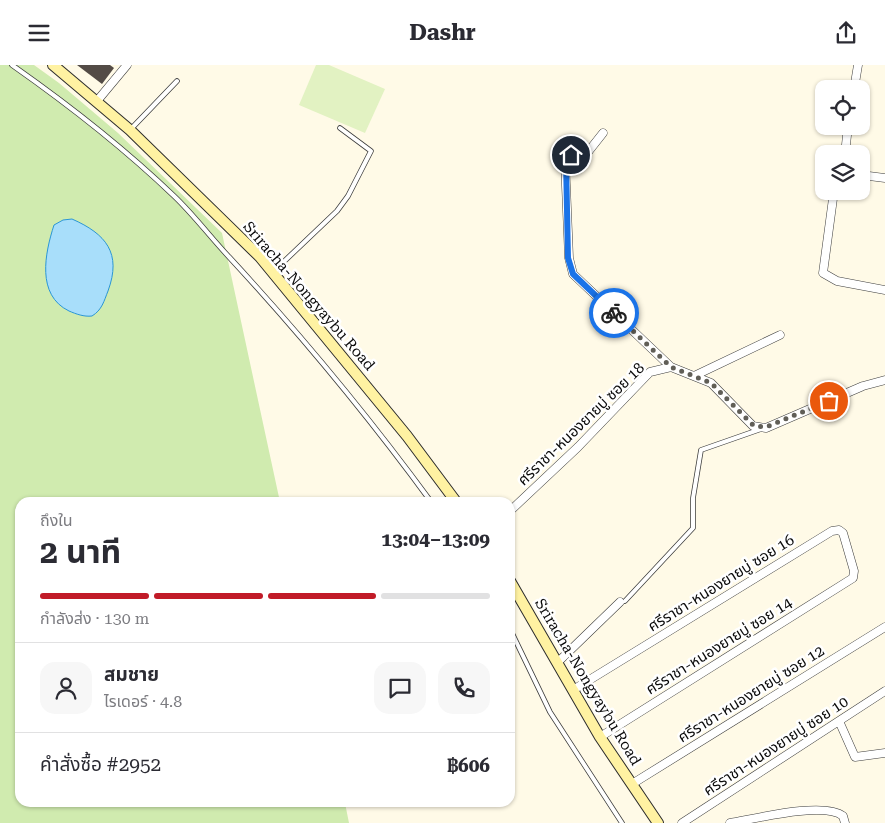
<!DOCTYPE html>
<html lang="th">
<head>
<meta charset="utf-8">
<style>
	:root { --surface:#fff; --page:#f7f7f7; --text:#2b2b33; --muted:#7c7c81; --line:#e1e1e2; --accent:#c11b28 }
	body { margin:0; font-family:"Roboto Serif","Noto Sans Thai",serif; background:var(--page); color:var(--text); height:100vh; display:flex; flex-direction:column; font-size:19px; white-space:nowrap }
	* { box-sizing:border-box; margin:0 }
	p { font-size:16px; color:var(--muted) }
	.icon { flex:none; width:28px; height:28px; fill:none; stroke:currentColor; stroke-width:2; stroke-linecap:round; stroke-linejoin:round }
	.map { position:relative; flex:1; overflow:hidden }
	.panel { position:absolute; left:15px; top:432px; width:500px; height:310px; display:flex; flex-direction:column; background:var(--surface); border-radius:15px; box-shadow:0 1px 4px #0004 }
	.panel>* { flex:none }
	.fabs { position:absolute; left:815px; top:15px; display:grid; gap:10px }
	.fabs a { display:grid; place-items:center; width:55px; height:55px; border-radius:10px; background:var(--surface); box-shadow:0 1px 4px #0004; font-size:25px }
	.pin { position:absolute; display:grid; place-items:center; width:42px; height:42px; color:#fff; margin:-21px; border:2px solid #fff; border-radius:50%; box-shadow:0 1px 5px #0007 }
	.courier { position:absolute; display:grid; place-items:center; width:50px; height:50px; margin:-25px; border:4px solid #1a73e8; border-radius:50%; background:#fff; color:#222; box-shadow:0 1px 6px #0007 }
	.headline em { font-style:normal; font-weight:700 }
	.headline div { display:flex; flex-direction:column-reverse }
	.headline { display:flex; align-items:center; justify-content:space-between; height:85px; padding:0 25px }
	h1 { font-size:32px; font-weight:700; line-height:38px }
	.bar { display:grid; grid-template-columns:repeat(4,1fr); gap:8px 5px; align-content:center; height:60px; padding:0 25px }
	.bar i { height:6px; border-radius:4px; background:var(--line) }
	.bar .current { background:var(--accent) }
	.bar p { grid-column:span 4 }
	.line { display:flex; align-items:center; gap:12px; padding:0 25px; border-top:1px solid var(--line) }
	.line div { flex:1 }
	.round { display:grid; place-items:center; flex:none; width:52px; height:52px; border-radius:15px; background:var(--page) }
	header { display:flex; justify-content:space-between; align-items:center; height:65px; padding:0 25px; background:var(--surface); font-size:22px; font-weight:700 }
	.map>svg:first-child { display:block }
	.green { fill:#d0ebaf }
	.pitch { fill:#e2f2c2 }
	.water { fill:#a8defa; stroke:#2b96d5 }
	.building { fill:#534b46 }
	.lines { fill:none; stroke-linecap:round; stroke-linejoin:round }
	.service-casing { stroke:#3d3d3d; stroke-width:5.5 }
	.minor-casing { stroke:#3d3d3d; stroke-width:9 }
	.secondary-casing { stroke:#2c2c2c; stroke-width:12 }
	.service { stroke:#fff; stroke-width:4 }
	.minor { stroke:#fff; stroke-width:8 }
	.secondary { stroke:#fff2a2; stroke-width:10 }
	.done { stroke:#605e57; stroke-width:5; stroke-dasharray:0 9 }
	.route { stroke:#1a73e8; stroke-width:6 }
	.labels { text-anchor:middle; dominant-baseline:central; stroke-width:5; stroke-linejoin:round; paint-order:stroke }
	.street-label { font-size:15px; fill:#0a0a0a; stroke:#fff }
</style>
</head>
<body>
<header><svg class="icon" aria-label="menu" viewBox="0 0 24 24"><path d="M4 6h16M4 12h16M4 18h16"/></svg>Dashr<svg class="icon" aria-label="share" viewBox="0 0 24 24"><path d="M12 15V3M7 8l5-5 5 5M5 13v7h14v-7"/></svg></header>
<div class="map">
<svg width="885" height="758" viewBox="0 0 885 758">
	<rect width="100%" height="100%" fill="#fffae7"/>
	<!-- green -->
	<path class="green" d="M0,0H34L59,18L118,68L222,168L280,437L20,438V738H345L349,758H0Z"/>
	<!-- pitch -->
	<path class="pitch" d="M316,0H329L385,24L365,68L299,40Z"/>
	<!-- water -->
	<path class="water" d="M72,154C106,169 122,188 108,226C104,236 102,245 92,251C84,252 76,249 69,246C36,230 45,188 54,160L63,155Z"/>
	<!-- building -->
	<path class="building" d="M77,0H110L114,3L102,19Z"/>
	<g class="lines">
		<defs>
			<path id="service" d="M12,0C69,40 124,83 174,131C194,150 211,173 230,193C302,271 369,352 432,438
				M130,65L177,16
				M274,206L337,146L348,131L371,86L340,63
				M625,536L693,463V433L701,385L761,364
				M510,564L550,647L622,758"/>
			<path id="minor" d="M854,24L858,0
				M97,36L127,0
				M603,68L588,87H576L565,96L569,193L573,209L671,302
				M845,89L848,61
				M861,110L885,113
				M834,126L823,208L837,216L885,225
				M694,311L780,270
				M510,446L578,382L650,307L671,302L711,318L753,361L766,363L863,321L885,315
				M558,597L620,537
				M573,625L832,466L839,465L843,468L854,506L853,513L600,672
				M839,656L855,692L885,688
				M632,719L885,562
				M682,758L885,626
				M730,758C754,754 824,736 843,751L845,758"/>
			<path id="secondary" d="M53,0L130,65L260,192L407,371L457,438
				M510,516L600,672L658,758"/>
		</defs>
		<!-- service casing -->
		<use href="#service" class="service-casing"/>
		<!-- minor casing -->
		<use href="#minor" class="minor-casing"/>
		<!-- secondary casing -->
		<use href="#secondary" class="secondary-casing"/>
		<!-- service -->
		<use href="#service" class="service"/>
		<!-- minor -->
		<use href="#minor" class="minor"/>
		<!-- secondary -->
		<use href="#secondary" class="secondary"/>
	</g>
	<g class="lines">
		<!-- done -->
		<path class="done" d="M614,248L671,302L711,318L754,361L766,362L829,336"/>
		<!-- route -->
		<path class="route" d="M571,90L566,96L568,193L573,209L614,248"/>
	</g>
	<g class="labels">
		<!-- street labels -->
		<g class="street-label">
			<text transform="translate(309 231) rotate(49)">Sriracha-Nongyaybu Road</text>
			<text transform="translate(581 359) rotate(-44)">ศรีราชา-หนองยายบู่ ซอย 18</text>
			<text transform="translate(721 518) rotate(-32)">ศรีราชา-หนองยายบู่ ซอย 16</text>
			<text transform="translate(719 581) rotate(-32)">ศรีราชา-หนองยายบู่ ซอย 14</text>
			<text transform="translate(588 617) rotate(59)">Sriracha-Nongyaybu Road</text>
			<text transform="translate(751 629) rotate(-32)">ศรีราชา-หนองยายบู่ ซอย 12</text>
			<text transform="translate(776 681) rotate(-33)">ศรีราชา-หนองยายบู่ ซอย 10</text>
		</g>
	</g>
</svg>
<div class="fabs">
<a><svg class="icon" aria-label="locate" viewBox="0 0 24 24"><circle cx="12" cy="12" r="6"/><path d="M12 2v4M12 18v4M2 12h4M18 12h4"/></svg></a>
<a><svg class="icon" aria-label="layers" viewBox="0 0 24 24"><path d="M12 4l9 5-9 5-9-5zM3 14l9 5 9-5"/></svg></a>
</div>
<div class="pin" style="left:829px;top:336px;background:#ea580c"><svg class="icon" aria-label="bag" viewBox="0 0 24 24"><path d="M5 8h14l-1 12H6zM9 8a3 3 0 0 1 6 0"/></svg></div>
<div class="pin" style="left:571px;top:90px;background:#1f2937"><svg class="icon" aria-label="home" viewBox="0 0 24 24"><path d="M3 11l9-7 9 7M6 9v11h12V9"/></svg></div>
<div class="courier" style="left:614px;top:248px"><svg class="icon" aria-label="bike" viewBox="0 0 24 24"><circle cx="6" cy="16" r="4"/><circle cx="18" cy="16" r="4"/><path d="M6 16l4-8h5l3 8M10 8l3 8H6M13 5h3"/></svg></div>
<section class="panel">
<div class="headline"><div><h1>2 นาที</h1><p>ถึงใน</p></div><em>13:04–13:09</em></div>
<div class="bar"><i class="current"></i><i class="current"></i><i class="current"></i><i></i><p>กำลังส่ง · 130 m</p></div>
<div class="line" style="height:90px"><a class="round"><svg class="icon" aria-label="person" viewBox="0 0 24 24"><circle cx="12" cy="8" r="4"/><path d="M4 21q1-7 8-7t8 7"/></svg></a><div><b>สมชาย</b><p>ไรเดอร์ · 4.8</p></div><a class="round"><svg class="icon" aria-label="chat" viewBox="0 0 24 24"><path d="M4 5h16v11H9l-5 4z"/></svg></a><a class="round"><svg class="icon" aria-label="phone" viewBox="0 0 24 24"><path d="M5 4h4l2 5-3 2q2 4 5 5l2-3 5 2v4C11 20 4 13 5 4z"/></svg></a></div>
<div class="line" style="height:65px"><div>คำสั่งซื้อ #2952</div><b>฿606</b></div>
</section>
</div>
</body>
</html>
